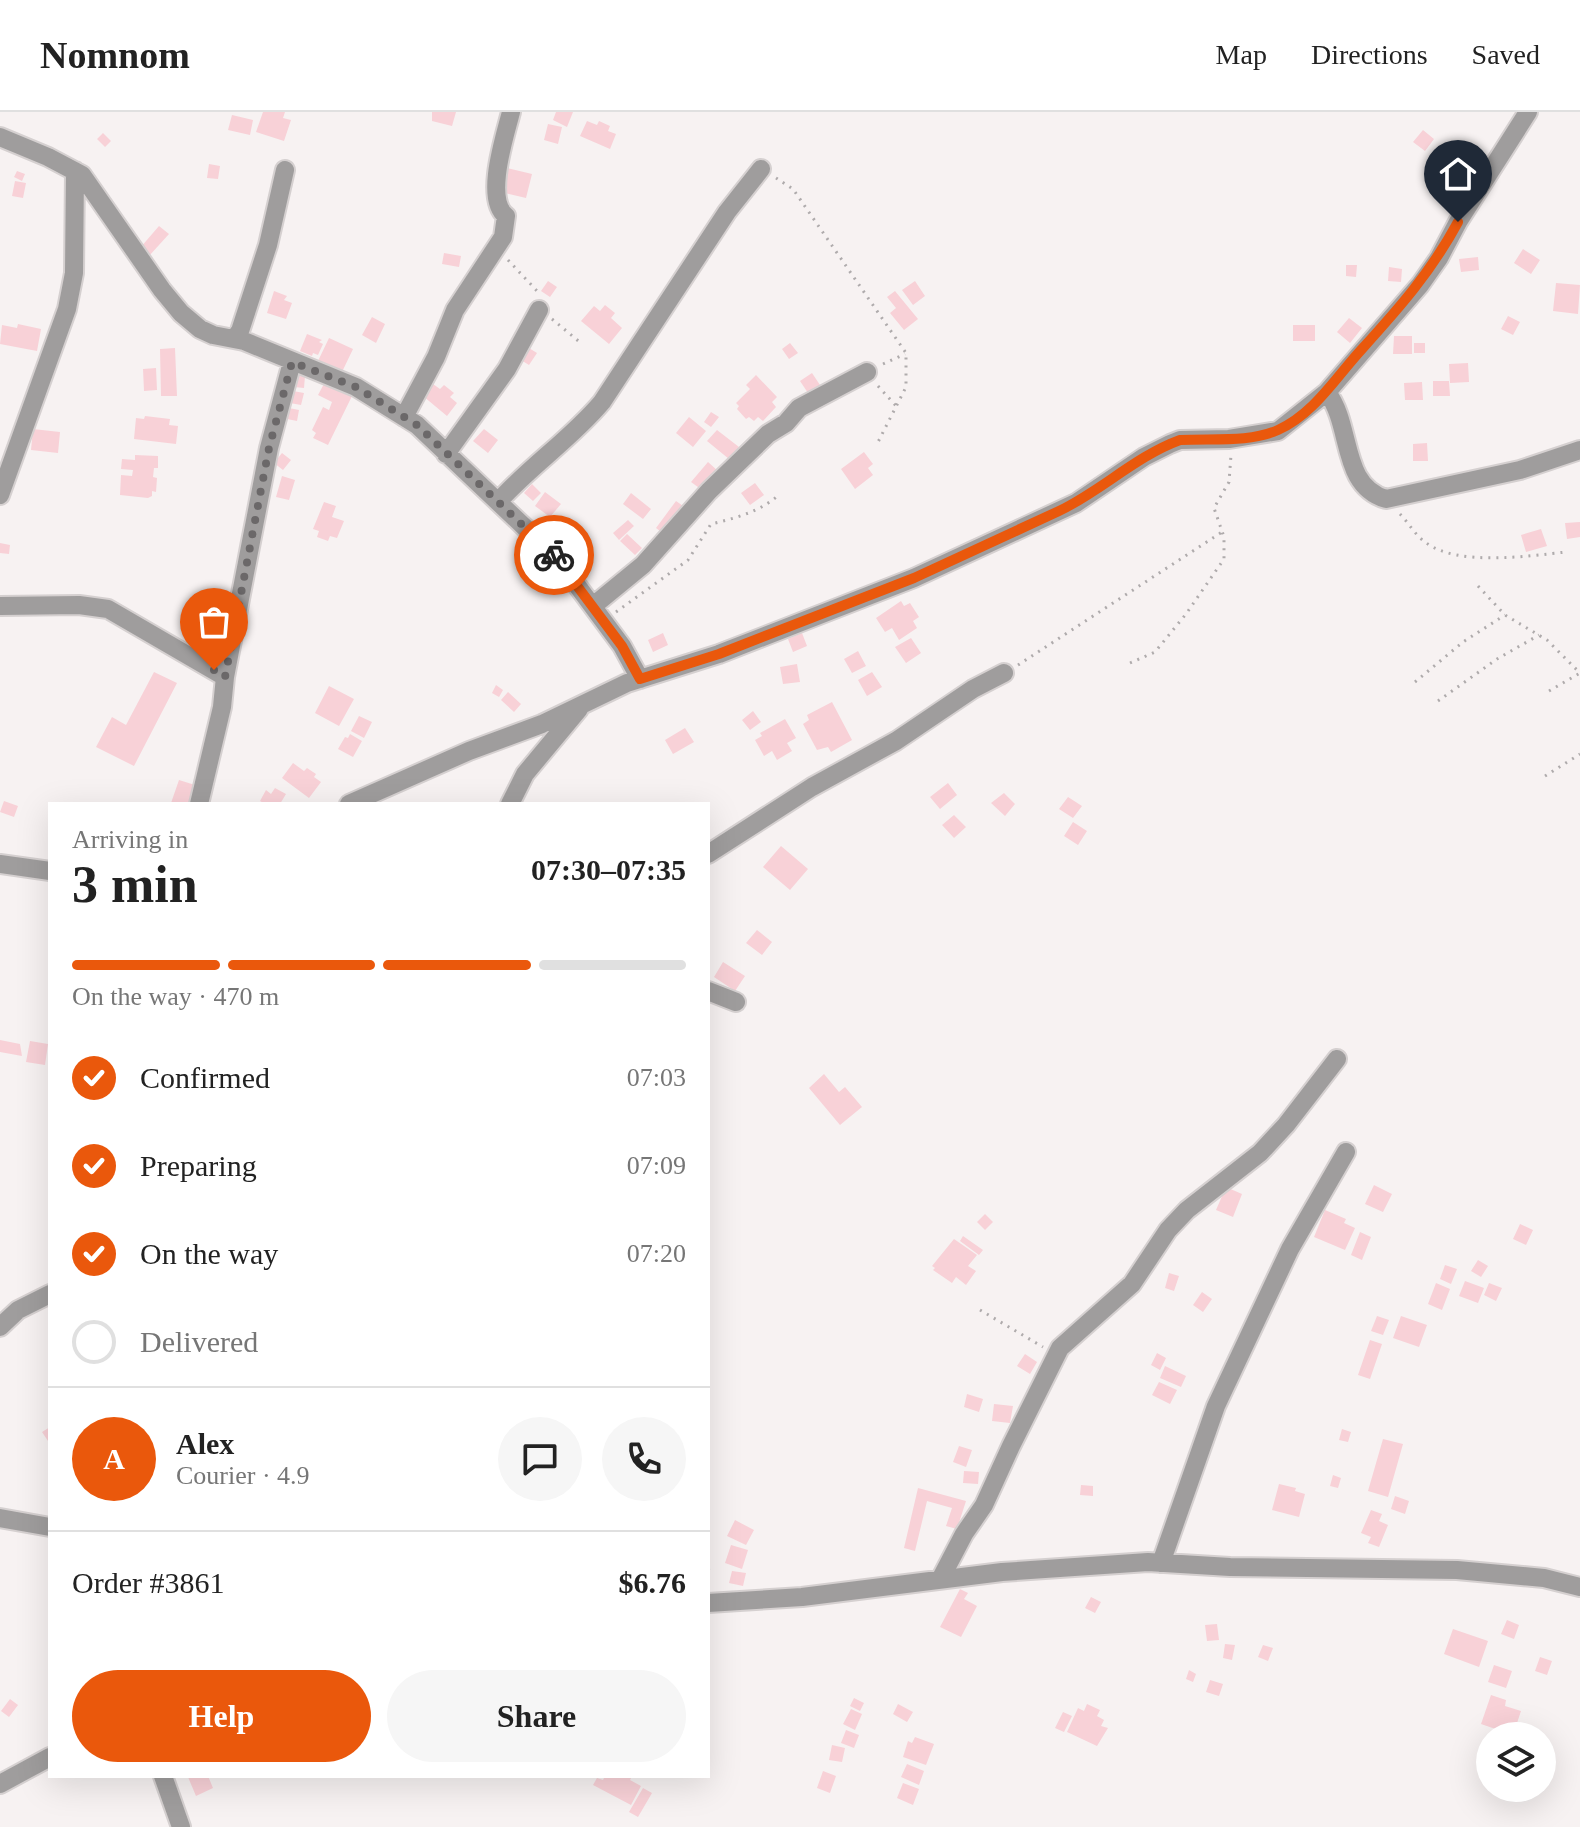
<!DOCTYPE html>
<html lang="en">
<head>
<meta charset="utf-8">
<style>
	:root { --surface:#fff; --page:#f6f6f6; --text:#222; --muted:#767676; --line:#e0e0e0; --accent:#ea580c }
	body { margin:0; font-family:"Times New Roman",serif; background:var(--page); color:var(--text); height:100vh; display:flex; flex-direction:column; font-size:30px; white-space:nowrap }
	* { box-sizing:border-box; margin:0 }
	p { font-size:26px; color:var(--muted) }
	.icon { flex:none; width:44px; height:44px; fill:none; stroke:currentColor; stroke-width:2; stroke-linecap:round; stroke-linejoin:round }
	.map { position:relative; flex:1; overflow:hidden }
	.drawer { position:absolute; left:48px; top:690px; width:662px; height:976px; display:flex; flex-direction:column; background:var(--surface); border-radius:0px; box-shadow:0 8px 32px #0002 }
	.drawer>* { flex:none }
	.fabs { position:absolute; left:1476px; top:1610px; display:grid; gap:16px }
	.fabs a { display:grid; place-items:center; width:80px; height:80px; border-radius:50%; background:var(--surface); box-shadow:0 8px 32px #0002; font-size:40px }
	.pin { position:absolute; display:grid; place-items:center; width:68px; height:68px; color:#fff; margin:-82px -34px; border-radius:50% 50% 50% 0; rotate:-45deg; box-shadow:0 0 8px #0007 }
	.pin .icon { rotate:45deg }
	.courier { position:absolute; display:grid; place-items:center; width:80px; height:80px; margin:-40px; border:6px solid #ea580c; border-radius:50%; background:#fff; color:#222; box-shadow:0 2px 10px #0007 }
	.head em { font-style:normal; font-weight:700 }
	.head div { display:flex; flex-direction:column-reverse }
	.head { display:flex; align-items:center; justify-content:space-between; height:136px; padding:0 24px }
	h1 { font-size:52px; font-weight:700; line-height:60px }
	.bar { display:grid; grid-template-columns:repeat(4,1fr); gap:12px 8px; align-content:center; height:96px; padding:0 24px }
	.bar i { height:10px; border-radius:6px; background:var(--line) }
	.bar .on { background:var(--accent) }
	.bar p { grid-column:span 4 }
	.line { display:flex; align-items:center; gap:20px; padding:0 24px; border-top:2px solid var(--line) }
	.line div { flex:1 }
	.round { display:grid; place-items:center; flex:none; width:84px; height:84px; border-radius:42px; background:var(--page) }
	ol { padding:0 24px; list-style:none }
	li { display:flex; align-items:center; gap:24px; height:88px }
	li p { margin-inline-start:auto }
	li .icon { padding:8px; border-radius:50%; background:var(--accent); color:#fff; stroke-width:4 }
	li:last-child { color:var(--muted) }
	li i { width:44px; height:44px; border:4px solid var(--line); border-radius:50% }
	.button { display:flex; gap:16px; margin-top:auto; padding:16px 24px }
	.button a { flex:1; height:92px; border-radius:48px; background:var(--accent); color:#fff; font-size:32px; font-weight:700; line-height:92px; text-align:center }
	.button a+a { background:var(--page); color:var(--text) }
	header { display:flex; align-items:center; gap:48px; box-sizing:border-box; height:112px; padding:0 40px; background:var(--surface); border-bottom:2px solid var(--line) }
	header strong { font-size:38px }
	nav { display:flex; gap:44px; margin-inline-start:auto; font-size:28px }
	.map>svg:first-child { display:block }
	.building { fill:#f8d1d7 }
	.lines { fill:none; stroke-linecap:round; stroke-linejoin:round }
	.minor-casing { stroke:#d5d0d0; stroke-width:22 }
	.path { stroke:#afabac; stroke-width:3; stroke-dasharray:2 6; stroke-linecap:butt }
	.minor { stroke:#9f9d9d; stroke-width:18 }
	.done { stroke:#6b6869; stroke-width:8; stroke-dasharray:0 14.4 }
	.route { stroke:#ea580c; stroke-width:10 }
</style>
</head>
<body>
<header>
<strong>Nomnom</strong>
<nav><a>Map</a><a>Directions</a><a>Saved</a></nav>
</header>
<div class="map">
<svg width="1580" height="1715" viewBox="0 0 1580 1715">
	<rect width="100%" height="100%" fill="#f7f2f2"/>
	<!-- building -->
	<path class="building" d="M263,0H285L283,6L291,8L284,29L256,20Z
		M432,0H456L452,14L432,9Z
		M556,0H573L567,15L553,8Z
		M232,3L253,8L250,23L228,18Z
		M587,9L597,13L599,9L610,14L608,19L616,22L610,37L580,24Z
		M548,12L562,15L558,32L544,28Z
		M1423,18L1434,27L1425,39L1413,30Z
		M103,21L111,29L105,35L97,27Z
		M209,52L220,54L218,67L207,66Z
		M507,56L532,62L526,86L501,80Z
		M1457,56L1477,69L1464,88L1444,76Z
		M17,59L25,62L22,69L14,65Z
		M15,69L26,71L23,86L12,84Z
		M159,114L169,122L149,144L140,136Z
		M1523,137L1540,148L1531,162L1514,151Z
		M444,141L461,144L459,155L442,152Z
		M1478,145L1479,158L1461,160L1459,147Z
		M1346,153H1357L1356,165L1346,164Z
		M1389,155L1402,157L1401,170L1388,169Z
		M548,169L557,175L550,185L541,179Z
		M915,169L925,184L913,193L902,178Z
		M1556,171L1580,173L1578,202L1553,199Z
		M274,179L287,184L284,188L292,191L286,207L267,201Z
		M895,179L918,207L904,218L890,201L896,196L887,185Z
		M605,193L615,201L611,206L622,216L609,232L581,209L594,194L600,199Z
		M1508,204L1520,210L1513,223L1501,217Z
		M372,205L385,212L376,231L362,223Z
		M1349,206L1362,216L1350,231L1337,220Z
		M18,212L41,217L37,239L0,232L2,213L17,216Z
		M1293,213H1315V229H1293Z
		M307,222L322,228L319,230L323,232L318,243L313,241L312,244L300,239Z
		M1394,224H1412V242H1393Z
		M329,226L353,237L342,260L318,249Z
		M790,231L798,241L789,247L782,237Z
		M1414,231H1425V241H1414Z
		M524,233L537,241L529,253L516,245Z
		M175,236L177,284H161L160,237Z
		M1468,251L1469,270L1450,271L1449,252Z
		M156,256L157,278L144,279L143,257Z
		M812,261L820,273L808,281L800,269Z
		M296,263L305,264L304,276L294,275Z
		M756,263L777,285L772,290L776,295L763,309L758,305L754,309L749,305L746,307L737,297L739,294L736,291L750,277L746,273Z
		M1433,269H1449L1450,284H1433Z
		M325,270L352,284L328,333L313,326L316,321L312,318L323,295L329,298L332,290L318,283Z
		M1422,270L1423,288H1405L1404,271Z
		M433,272L440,277L444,273L454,281L450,285L457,291L447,304L423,284Z
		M293,279L304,281L301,293L290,291Z
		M289,296L299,298L297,309L287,307Z
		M711,300L719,305L711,315L704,310Z
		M145,304L170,307L169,313L178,314L176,332L134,327L136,306L144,307Z
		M689,305L706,319L693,335L676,321Z
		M33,317L60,320L58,341L31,338Z
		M484,317L498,328L488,341L473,329Z
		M717,318L739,335L729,347L707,329Z
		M1427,331L1428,349H1413V332Z
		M864,340L873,352L868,356L873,363L855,377L841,357Z
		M282,341L291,348L283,358L274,351Z
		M135,343L158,344V356H154L153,365L157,366L156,380L152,379V384L148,386L120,383L121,363L132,364L133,358L121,357L122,347L135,348Z
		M708,350L718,359L702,378L691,370Z
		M282,364L295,368L289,388L276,385Z
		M755,371L764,383L750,393L741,381Z
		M532,372L541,381L533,389L524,381Z
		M545,380L561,392L550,405L535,394Z
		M631,381L651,397L643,407L623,392Z
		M676,389L686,396L665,423L656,416Z
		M324,390L336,394L332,405L344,409L337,426L330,424L328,429L317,425L319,419L313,417Z
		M628,408L634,414L619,428L613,421Z
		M1580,410V425L1567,427L1565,411Z
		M1541,417L1547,434L1526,440L1521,423Z
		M627,422L642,436L635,443L620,429Z
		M0,431L10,433L9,442L0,441Z
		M901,489L904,494L910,491L919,505L913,509L917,516L899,528L892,516L885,520L876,506Z
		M663,521L668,533L653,540L648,528Z
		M802,521L807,534L793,540L788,527Z
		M911,526L921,541L906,551L895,535Z
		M858,539L866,554L852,561L844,547Z
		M797,552L800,570L783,572L780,555Z
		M154,560L177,571L134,654L96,635L112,605L126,613Z
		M872,560L882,575L867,584L858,568Z
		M496,573L503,578L499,585L492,581Z
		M329,574L354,587L339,614L315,601Z
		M508,580L521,592L514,600L501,588Z
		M832,590L852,628L831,640L828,635L817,638L803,612L809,608L807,603Z
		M753,599L761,610L750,618L742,608Z
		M359,604L372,610L364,626L351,619Z
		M785,607L796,626L787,631L792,639L777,648L772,639L764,644L755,628L762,624L760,621Z
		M685,616L694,630L673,642L665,628Z
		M350,622L362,629L353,645L338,637L345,625L348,626Z
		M293,651L304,659L307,656L316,662L314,665L321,670L309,686L282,666Z
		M179,668L195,673L188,692L171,691Z
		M948,671L957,683L940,697L930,685Z
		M275,676L286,682L280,692H265L260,689L266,678L271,682Z
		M1004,681L1015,692L1005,704L991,691Z
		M1068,685L1082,694L1073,706L1059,697Z
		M4,689L18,694L14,705L0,700Z
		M954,703L966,715L954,726L942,713Z
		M1073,710L1087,719L1078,733L1064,724Z
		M781,734L808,757L790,778L763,755Z
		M757,818L772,830L762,843L746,831Z
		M723,850L745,864L735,879L714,865Z
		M0,928L20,932L22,944L0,940Z
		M30,929L48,932L45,953L26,950Z
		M824,962L839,980L845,975L862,995L840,1013L809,976Z
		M1374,1073L1392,1082L1383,1100L1365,1092Z
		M1226,1075L1242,1082L1233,1105L1216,1098Z
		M1325,1098L1346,1107L1344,1111L1355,1116L1345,1138L1314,1125Z
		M985,1102L993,1110L985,1118L977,1110Z
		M1520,1112L1533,1118L1526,1133L1513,1127Z
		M1360,1120L1371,1125L1362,1148L1351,1143Z
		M963,1124L983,1138L979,1143L960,1129Z
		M954,1127L977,1143L968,1154L976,1159L966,1173L956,1165L952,1171L933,1158L935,1156L932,1154Z
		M1478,1148L1488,1154L1481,1165L1471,1159Z
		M1445,1153L1457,1157L1451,1172L1440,1167Z
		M1169,1161L1179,1164L1174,1179L1165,1176Z
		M1465,1169L1484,1176L1478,1191L1459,1184Z
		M1436,1171L1450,1177L1442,1198L1428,1192Z
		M1489,1171L1502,1176L1496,1189L1484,1183Z
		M1202,1180L1212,1187L1203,1200L1193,1193Z
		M1377,1204L1389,1208L1383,1223L1371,1219Z
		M1401,1204L1427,1213L1419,1235L1393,1226Z
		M1370,1228L1382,1232L1370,1267L1358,1263Z
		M1157,1241L1166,1246L1160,1258L1151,1253Z
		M1025,1242L1037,1250L1030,1262L1017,1254Z
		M1165,1254L1186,1264L1181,1275L1160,1266Z
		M1159,1270L1177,1278L1170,1292L1152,1283Z
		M967,1282L983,1287L979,1300L964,1295Z
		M994,1292L1013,1294L1010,1311L992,1309Z
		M50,1315V1332L42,1320Z
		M1342,1317L1351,1320L1348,1330L1339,1328Z
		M1383,1327L1403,1332L1388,1385L1368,1379Z
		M959,1334L972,1338L966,1355L953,1350Z
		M964,1359L979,1360L978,1372L963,1371Z
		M1333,1363L1341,1366L1338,1376L1330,1374Z
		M1279,1372L1296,1376L1295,1379L1305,1382L1299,1405L1272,1398Z
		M1081,1373L1093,1374V1384L1080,1383Z
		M918,1376L966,1389L957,1417L946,1414L952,1396L927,1389L915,1439L904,1436Z
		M1395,1384L1409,1389L1405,1402L1391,1397Z
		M1371,1398L1382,1402L1379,1409L1388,1413L1379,1435L1368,1431L1371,1425L1361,1421Z
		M735,1408L754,1418L746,1433L727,1424Z
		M731,1433L748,1438L742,1457L725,1451Z
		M732,1459L746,1461L743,1474L729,1471Z
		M960,1477L968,1481L964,1487L977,1494L961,1525L940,1515Z
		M1091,1485L1101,1490L1095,1501L1085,1496Z
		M1507,1508L1519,1513L1514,1527L1501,1522Z
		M1217,1512L1219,1528L1207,1529L1205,1513Z
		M1453,1517L1488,1529L1479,1555L1444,1542Z
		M1225,1532L1235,1533L1232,1548L1223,1546Z
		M1263,1533L1273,1536L1268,1549L1258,1545Z
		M1540,1545L1552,1549L1547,1563L1535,1559Z
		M1494,1553L1512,1559L1506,1576L1488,1570Z
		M1189,1558L1196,1562L1193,1570L1186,1567Z
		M1210,1568L1223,1572L1219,1584L1206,1580Z
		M1491,1583L1506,1588L1505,1594L1521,1599L1513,1623L1481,1612Z
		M854,1586L864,1591L860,1599L850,1594Z
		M10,1587L18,1593L9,1605L1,1599Z
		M898,1592L913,1600L907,1610L893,1602Z
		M1087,1592L1100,1598L1097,1604L1104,1608L1101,1614L1108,1616L1097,1634L1067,1620L1078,1596L1084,1599Z
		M851,1597L862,1602L855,1618L843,1612Z
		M1063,1600L1072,1604L1064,1620L1055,1616Z
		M846,1618L859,1623L854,1636L841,1631Z
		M915,1625L934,1632L926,1653L903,1645L908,1629L912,1631Z
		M832,1633L845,1636L842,1650L829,1648Z
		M907,1652L924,1659L919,1673L901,1665Z
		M823,1659L836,1664L830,1681L817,1676Z
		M190,1664H208L213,1676L196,1684L188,1665Z
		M605,1664H632L630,1668L641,1674L631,1693L593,1673L597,1666L603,1668Z
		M903,1671L919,1677L913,1693L897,1686Z
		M643,1676L652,1681L638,1705L629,1700Z"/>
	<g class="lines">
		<defs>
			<path id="minor" d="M0,25L48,45L82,63L162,178L181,201L200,217L213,223L244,229L356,275L417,313L556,445L622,534L640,567
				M234,227L240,219L268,133L285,58
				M1327,280C1353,315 1340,373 1386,387L1520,358L1580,338
				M404,305L436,245L455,198L503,125L506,104C484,87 505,24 511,0
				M446,342L507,257L539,198
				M0,383L67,197L74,161L75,59
				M498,390C530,354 571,327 602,290L727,100L761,57
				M0,494L79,493L108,497L225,565L222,595L199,692
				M593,494L643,453L709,379L768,322L786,311L799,296L867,260
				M225,565L269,336L292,250
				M349,692L469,639L542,612L627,571L719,542L914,466L1076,391L1144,345L1170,332L1180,328L1229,327L1278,319L1327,280L1420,173L1439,146L1458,110L1528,0
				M510,692L525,662L579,597
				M708,742L812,675L896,629L973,577L1004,561
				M0,752L50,759
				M708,879L736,890
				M0,1215L18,1198L50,1182
				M0,1406L50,1415
				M1161,1451L1216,1294L1290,1137L1346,1040
				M941,1466L964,1422L984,1393L1011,1334L1060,1236L1132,1172L1168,1118L1187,1098L1260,1041L1286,1013L1337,947
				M708,1491L802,1485L1002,1460L1148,1450L1230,1455L1457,1458L1544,1466L1580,1475
				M163,1664L181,1715
				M0,1672L50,1645"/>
		</defs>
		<!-- minor casing -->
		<use href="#minor" class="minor-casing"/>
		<!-- path -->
		<path class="path" d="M776,66L793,77L906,241V275L876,334
			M508,148L538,180
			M552,207L582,232
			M883,252L905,242
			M878,274L897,295
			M1400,402C1408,410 1415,423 1425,430C1457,455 1528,444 1566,440
			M1478,474L1505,503L1547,528L1580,561
			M616,500L688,448L711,412C736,406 759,400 779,383
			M1130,551L1155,540L1186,502L1224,447V425L1214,396L1229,370L1231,343
			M1018,553L1222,420
			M1415,570L1463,530L1505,503
			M1549,579L1580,561
			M1438,589L1497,547L1539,523
			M1545,664L1580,642
			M980,1198L1043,1235
			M708,1458L712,1451"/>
		<!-- minor -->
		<use href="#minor" class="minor"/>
	</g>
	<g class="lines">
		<!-- done -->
		<path class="done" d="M214,558L225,565L269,336L292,250L356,275L417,313L554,443"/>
		<!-- route -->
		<path class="route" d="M554,443L622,534L640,567L719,542L914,466L1059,399C1101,379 1136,344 1180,328C1211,326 1249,331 1278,318C1314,302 1336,265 1362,237C1400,195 1431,160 1458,110"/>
	</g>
</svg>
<div class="fabs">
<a><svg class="icon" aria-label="layers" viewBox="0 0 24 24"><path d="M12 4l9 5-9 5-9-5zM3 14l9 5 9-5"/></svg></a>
</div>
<div class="pin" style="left:214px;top:558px;background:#ea580c"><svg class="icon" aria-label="bag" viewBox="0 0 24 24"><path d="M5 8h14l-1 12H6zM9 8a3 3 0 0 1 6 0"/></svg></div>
<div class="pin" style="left:1458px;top:110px;background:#1f2937"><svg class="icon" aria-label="home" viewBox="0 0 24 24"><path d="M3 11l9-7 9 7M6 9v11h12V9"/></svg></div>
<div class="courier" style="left:554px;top:443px"><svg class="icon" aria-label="bike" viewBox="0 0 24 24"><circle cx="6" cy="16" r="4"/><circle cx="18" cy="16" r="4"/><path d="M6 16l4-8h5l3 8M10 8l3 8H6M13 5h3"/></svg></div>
<section class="drawer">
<div class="head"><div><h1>3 min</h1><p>Arriving in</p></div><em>07:30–07:35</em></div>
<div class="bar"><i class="on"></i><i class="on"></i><i class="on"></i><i></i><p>On the way · 470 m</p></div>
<ol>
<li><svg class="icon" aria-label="check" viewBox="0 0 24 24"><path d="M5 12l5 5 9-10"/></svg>Confirmed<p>07:03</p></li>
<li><svg class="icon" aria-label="check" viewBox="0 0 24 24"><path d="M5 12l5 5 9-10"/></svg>Preparing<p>07:09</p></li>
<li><svg class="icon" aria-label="check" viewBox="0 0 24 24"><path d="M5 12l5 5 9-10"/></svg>On the way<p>07:20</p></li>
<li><i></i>Delivered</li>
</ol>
<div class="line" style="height:144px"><b class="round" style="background:var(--accent);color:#fff">A</b><div><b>Alex</b><p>Courier · 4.9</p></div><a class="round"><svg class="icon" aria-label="chat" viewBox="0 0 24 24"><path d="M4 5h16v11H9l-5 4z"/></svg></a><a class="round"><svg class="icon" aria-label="phone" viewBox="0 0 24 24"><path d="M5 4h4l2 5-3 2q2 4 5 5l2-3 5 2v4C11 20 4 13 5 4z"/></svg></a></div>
<div class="line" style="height:104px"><div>Order #3861</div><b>$6.76</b></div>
<div class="button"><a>Help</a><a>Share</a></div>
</section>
</div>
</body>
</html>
